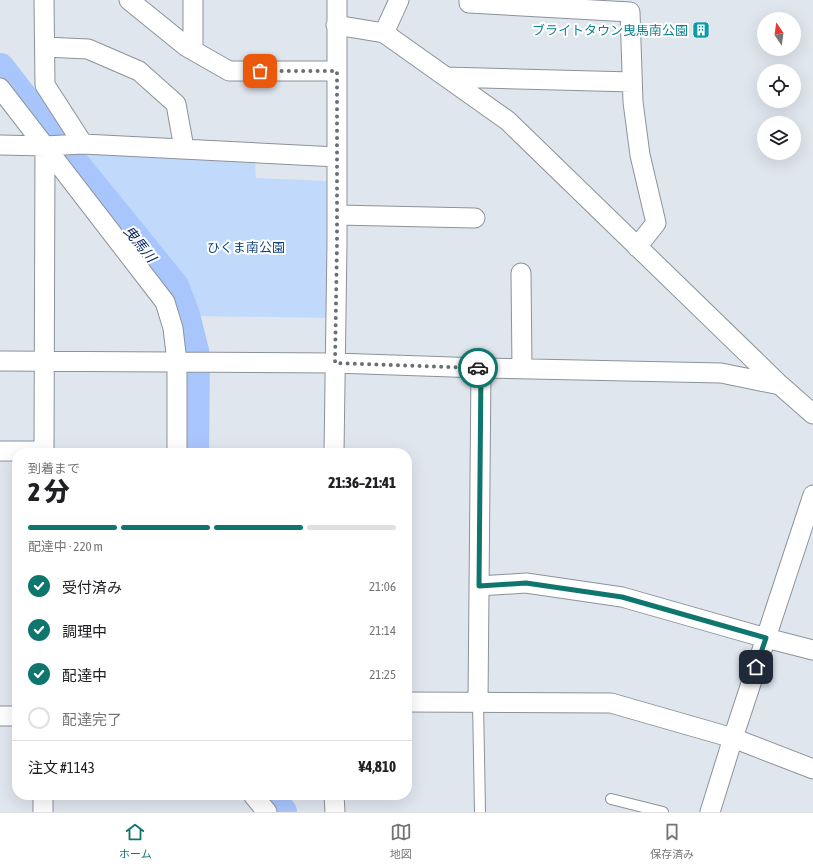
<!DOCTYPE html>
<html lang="ja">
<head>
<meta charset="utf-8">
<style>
	:root { --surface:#fff; --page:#f2f2f2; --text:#202124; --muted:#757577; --line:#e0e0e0; --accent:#0f766e }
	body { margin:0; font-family:"Asap Condensed","Noto Sans JP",sans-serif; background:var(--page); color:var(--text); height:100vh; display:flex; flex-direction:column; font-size:15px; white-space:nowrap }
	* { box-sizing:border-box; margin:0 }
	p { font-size:13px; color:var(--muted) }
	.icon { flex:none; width:22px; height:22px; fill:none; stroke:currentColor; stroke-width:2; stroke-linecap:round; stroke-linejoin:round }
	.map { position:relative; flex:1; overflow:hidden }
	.details { position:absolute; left:12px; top:448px; width:400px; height:352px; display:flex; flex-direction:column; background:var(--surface); border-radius:16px; box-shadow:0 4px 16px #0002 }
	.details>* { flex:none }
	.needle { width:26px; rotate:347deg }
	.buttons { position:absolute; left:757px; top:12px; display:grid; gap:8px }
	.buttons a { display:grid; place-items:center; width:44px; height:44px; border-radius:50%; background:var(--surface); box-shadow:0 4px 16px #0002; font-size:20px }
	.pin { position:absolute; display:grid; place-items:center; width:34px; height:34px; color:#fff; margin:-17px; border-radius:8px; box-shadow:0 2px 6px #0006 }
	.courier { position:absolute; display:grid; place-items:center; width:40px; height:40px; margin:-20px; border:3px solid #0f766e; border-radius:50%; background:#fff; color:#222; box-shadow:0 1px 5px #0007 }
	.overview em { font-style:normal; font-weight:800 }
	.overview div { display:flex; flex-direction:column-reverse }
	.overview { display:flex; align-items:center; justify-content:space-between; height:68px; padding:0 16px }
	h1 { font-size:26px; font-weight:800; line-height:30px }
	.bar { display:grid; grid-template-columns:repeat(4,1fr); gap:6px 4px; align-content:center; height:48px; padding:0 16px }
	.bar i { height:5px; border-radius:3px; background:var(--line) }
	.bar .current { background:var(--accent) }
	.bar p { grid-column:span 4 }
	.line { display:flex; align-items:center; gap:10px; padding:0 16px; border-top:1px solid var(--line) }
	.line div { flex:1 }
	ol { padding:0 16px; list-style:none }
	li { display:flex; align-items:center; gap:12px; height:44px }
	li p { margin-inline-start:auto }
	li .icon { padding:4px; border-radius:50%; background:var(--accent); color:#fff; stroke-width:4 }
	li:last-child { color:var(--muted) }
	li i { width:22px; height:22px; border:2px solid var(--line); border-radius:50% }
	.tab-bar { display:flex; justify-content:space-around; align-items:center; height:56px; border-top:1px solid var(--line); background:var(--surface); font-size:11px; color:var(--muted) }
	.tab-bar a { display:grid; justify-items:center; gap:2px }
	.tab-bar .current { color:var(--accent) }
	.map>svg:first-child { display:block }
	.green { fill:#c1dafc }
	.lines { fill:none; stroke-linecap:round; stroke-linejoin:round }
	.river { stroke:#a9c6fc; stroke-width:30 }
	.service-casing { stroke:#8c929a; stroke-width:12 }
	.minor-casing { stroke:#8c929a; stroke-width:21 }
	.service { stroke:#fff; stroke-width:10 }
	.minor { stroke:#fff; stroke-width:19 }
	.done { stroke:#6b6f74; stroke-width:4; stroke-dasharray:0 7.2 }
	.route { stroke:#0f766e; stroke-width:5 }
	.labels { text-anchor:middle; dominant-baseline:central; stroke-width:4; stroke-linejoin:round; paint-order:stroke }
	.culture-label { font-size:13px; fill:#0d838f; stroke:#fff; text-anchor:end }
	.park-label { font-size:13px; fill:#10437d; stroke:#fff }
	.water-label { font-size:14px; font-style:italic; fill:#092562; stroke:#fff }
</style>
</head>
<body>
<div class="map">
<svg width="813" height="812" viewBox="0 0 813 812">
	<rect width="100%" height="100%" fill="#e0e6ee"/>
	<!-- green -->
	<path class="green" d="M74,154L255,160L256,178L329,181V318L199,316L191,294Z"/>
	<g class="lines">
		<!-- river -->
		<path class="river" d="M0,68L69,157L174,286L185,315L195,355L194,453
			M268,795L282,812"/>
		<defs>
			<path id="service" d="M478,702L480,812
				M611,799L663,812"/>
			<path id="minor" d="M44,0L45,85L83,144
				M129,0L187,47L229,71H337
				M469,0V3L630,12L633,102L640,155L656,223L637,247
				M336,25L384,33L508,121L780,385
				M384,33L399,0
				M45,47L88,49L139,71L176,104L184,148
				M193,50V0
				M446,77L632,82
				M0,88L165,302L173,328L177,362V453
				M0,145L45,146L83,144L337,157
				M337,215L475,218
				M521,273L522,369
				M0,361L335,363L481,368L721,373L780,385L813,414
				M0,451H44
				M44,453L45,146
				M334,453L337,243V0
				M479,586L526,583L622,597L766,638L813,650
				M407,702L611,703L733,738L813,769
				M478,702L481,368
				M0,716H17
				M253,795L267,812
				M334,795L335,812
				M43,812V795
				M710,812L733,738L813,495"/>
		</defs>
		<!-- service casing -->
		<use href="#service" class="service-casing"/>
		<!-- minor casing -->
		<use href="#minor" class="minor-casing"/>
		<!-- service -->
		<use href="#service" class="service"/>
		<!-- minor -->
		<use href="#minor" class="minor"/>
	</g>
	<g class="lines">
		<!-- done -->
		<path class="done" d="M260,71H337V243L335,363L478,368"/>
		<!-- route -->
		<path class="route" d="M478,368H481L479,586L526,583L622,597L766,638L756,667"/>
	</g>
	<!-- icons -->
	<defs>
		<symbol id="building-square" viewBox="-11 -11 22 22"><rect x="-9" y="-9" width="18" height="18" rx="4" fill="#0f9aa8" stroke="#fff"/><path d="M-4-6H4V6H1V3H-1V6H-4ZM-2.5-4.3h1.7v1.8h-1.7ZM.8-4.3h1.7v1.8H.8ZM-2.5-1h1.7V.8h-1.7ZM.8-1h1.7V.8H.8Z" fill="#fff"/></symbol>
	</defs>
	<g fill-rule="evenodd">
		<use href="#building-square" x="691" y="20" width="20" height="20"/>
	</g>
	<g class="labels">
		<!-- culture labels -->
		<g class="culture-label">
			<text x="688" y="30">ブライトタウン曳馬南公園</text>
		</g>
		<!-- park labels -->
		<g class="park-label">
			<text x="246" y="247">ひくま南公園</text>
		</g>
		<!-- water labels -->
		<g class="water-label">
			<text transform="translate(140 244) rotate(51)">曳馬川</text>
		</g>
	</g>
</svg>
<div class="buttons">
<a><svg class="needle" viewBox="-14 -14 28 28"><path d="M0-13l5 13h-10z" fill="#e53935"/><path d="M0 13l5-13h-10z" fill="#757577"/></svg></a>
<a><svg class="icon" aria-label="locate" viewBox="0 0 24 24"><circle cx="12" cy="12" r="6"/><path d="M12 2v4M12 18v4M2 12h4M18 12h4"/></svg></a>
<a><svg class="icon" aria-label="layers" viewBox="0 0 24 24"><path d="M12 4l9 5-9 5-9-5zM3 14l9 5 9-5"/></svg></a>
</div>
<div class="pin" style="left:260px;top:71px;background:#ea580c"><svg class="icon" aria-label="bag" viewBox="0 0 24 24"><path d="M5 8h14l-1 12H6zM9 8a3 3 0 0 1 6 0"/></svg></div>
<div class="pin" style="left:756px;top:667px;background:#1f2937"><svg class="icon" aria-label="home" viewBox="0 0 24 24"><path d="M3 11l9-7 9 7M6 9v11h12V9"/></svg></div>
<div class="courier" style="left:478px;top:368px"><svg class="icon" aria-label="car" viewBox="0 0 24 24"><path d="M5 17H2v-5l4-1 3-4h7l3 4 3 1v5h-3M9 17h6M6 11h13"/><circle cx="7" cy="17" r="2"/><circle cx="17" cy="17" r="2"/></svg></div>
<section class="details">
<div class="overview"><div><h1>2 分</h1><p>到着まで</p></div><em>21:36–21:41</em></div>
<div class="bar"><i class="current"></i><i class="current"></i><i class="current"></i><i></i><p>配達中 · 220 m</p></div>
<ol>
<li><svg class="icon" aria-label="check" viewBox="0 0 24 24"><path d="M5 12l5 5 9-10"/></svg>受付済み<p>21:06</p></li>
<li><svg class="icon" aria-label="check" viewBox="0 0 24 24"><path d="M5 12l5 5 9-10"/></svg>調理中<p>21:14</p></li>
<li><svg class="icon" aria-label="check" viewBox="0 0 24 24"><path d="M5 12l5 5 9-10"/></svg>配達中<p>21:25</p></li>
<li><i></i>配達完了</li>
</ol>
<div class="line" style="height:52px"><div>注文 #1143</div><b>¥4,810</b></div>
</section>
</div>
<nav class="tab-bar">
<a class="current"><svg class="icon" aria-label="home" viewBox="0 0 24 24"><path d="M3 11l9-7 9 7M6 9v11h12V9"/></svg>ホーム</a>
<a><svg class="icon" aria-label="map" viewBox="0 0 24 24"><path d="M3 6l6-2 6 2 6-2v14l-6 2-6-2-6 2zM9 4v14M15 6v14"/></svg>地図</a>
<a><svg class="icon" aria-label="saved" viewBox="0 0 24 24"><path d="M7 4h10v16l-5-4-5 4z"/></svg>保存済み</a>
</nav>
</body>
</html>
